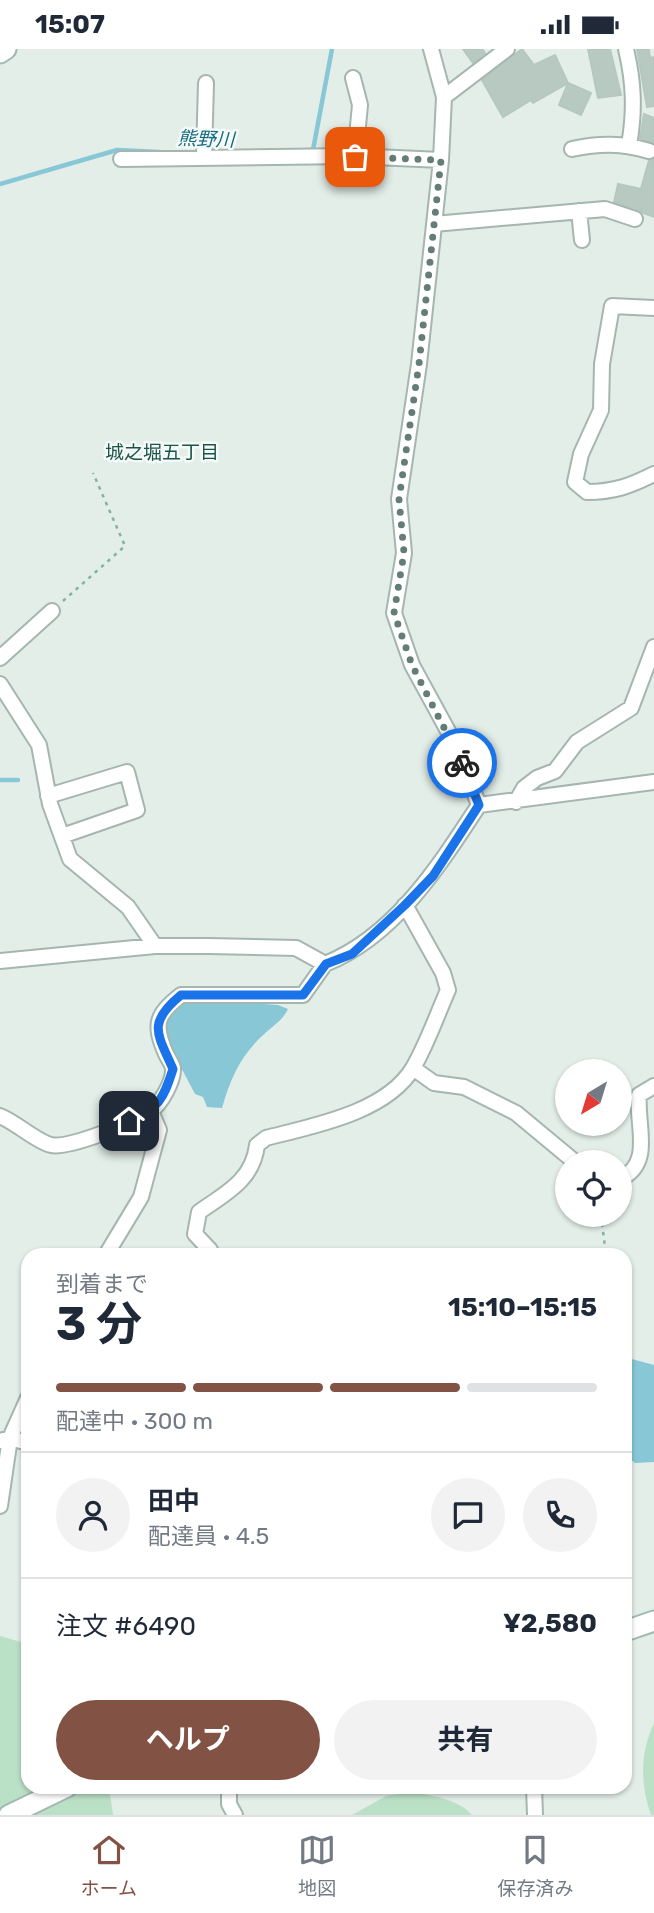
<!DOCTYPE html>
<html lang="ja">
<head>
<meta charset="utf-8">
<style>
	:root { --surface:#fff; --page:#f2f2f3; --text:#1f2937; --muted:#747a83; --line:#e0e1e3; --accent:#825244 }
	body { margin:0; font-family:Rubik,"Noto Sans JP",sans-serif; background:var(--page); color:var(--text); height:100vh; display:flex; flex-direction:column; font-size:26px; white-space:nowrap }
	* { box-sizing:border-box; margin:0 }
	p { font-size:23px; color:var(--muted) }
	.icon { flex:none; width:38px; height:38px; fill:none; stroke:currentColor; stroke-width:2; stroke-linecap:round; stroke-linejoin:round }
	.map { position:relative; flex:1; overflow:hidden }
	.panel { position:absolute; left:21px; top:1199px; width:611px; height:546px; display:flex; flex-direction:column; background:var(--surface); border-radius:21px; box-shadow:0 2px 5px #0004 }
	.panel>* { flex:none }
	.needle { width:46px; rotate:218deg }
	.tools { position:absolute; left:555px; top:1010px; display:grid; gap:14px }
	.tools a { display:grid; place-items:center; width:77px; height:77px; border-radius:50%; background:var(--surface); box-shadow:0 2px 5px #0004; font-size:35px }
	.pin { position:absolute; display:grid; place-items:center; width:60px; height:60px; color:#fff; margin:-30px; border-radius:14px; box-shadow:0 4px 10px #0006 }
	.courier { position:absolute; display:grid; place-items:center; width:70px; height:70px; margin:-35px; border:5px solid #1a73e8; border-radius:50%; background:#fff; color:#222; box-shadow:0 2px 9px #0007 }
	.headline em { font-style:normal; font-weight:700 }
	.headline div { display:flex; flex-direction:column-reverse }
	.headline { display:flex; align-items:center; justify-content:space-between; height:119px; padding:0 35px }
	h1 { font-size:46px; font-weight:700; line-height:52px }
	.bar { display:grid; grid-template-columns:repeat(4,1fr); gap:10px 7px; align-content:center; height:84px; padding:0 35px }
	.bar i { height:9px; border-radius:5px; background:var(--line) }
	.bar .active { background:var(--accent) }
	.bar p { grid-column:span 4 }
	.line { display:flex; align-items:center; gap:18px; padding:0 35px; border-top:2px solid var(--line) }
	.line div { flex:1 }
	.round { display:grid; place-items:center; flex:none; width:74px; height:74px; border-radius:37px; background:var(--page) }
	.action { display:flex; gap:14px; margin-top:auto; padding:14px 35px }
	.action a { flex:1; height:80px; border-radius:42px; background:var(--accent); color:#fff; font-size:28px; font-weight:700; line-height:80px; text-align:center }
	.action a+a { background:var(--page); color:var(--text) }
	.status { display:flex; justify-content:space-between; align-items:center; height:49px; padding:0 35px; background:var(--surface); direction:ltr }
	.status svg { height:19px; fill:currentColor }
	.menu { display:flex; justify-content:space-around; align-items:center; height:98px; border-top:2px solid var(--line); background:var(--surface); font-size:19px; color:var(--muted) }
	.menu a { display:grid; justify-items:center; gap:4px }
	.menu .active { color:var(--accent) }
	.map>svg:first-child { display:block }
	.green { fill:#bae0c6 }
	.water { fill:#87c7d6 }
	.lines { fill:none; stroke-linecap:round; stroke-linejoin:round }
	.stream { stroke:#87c7d6; stroke-width:4.5 }
	.building { fill:#b8c9c2; stroke:#b5c8c0; stroke-width:2 }
	.street-casing { stroke:#a5b6b1; stroke-width:18 }
	.secondary-casing { stroke:#a0bab2; stroke-width:23 }
	.path { stroke:#81b3a5; stroke-width:2.5; stroke-dasharray:3.5 5; stroke-linecap:butt }
	.street { stroke:#fff; stroke-width:14 }
	.secondary { stroke:#fff; stroke-width:19 }
	.done { stroke:#657d77; stroke-width:7; stroke-dasharray:0 12.6 }
	.route { stroke:#1a73e8; stroke-width:9 }
	.labels { text-anchor:middle; dominant-baseline:central; stroke-width:5; stroke-linejoin:round; paint-order:stroke }
	.water-label { font-size:19px; font-style:italic; fill:#176b80; stroke:#f4faf7 }
	.neighbourhood-label { font-size:19px; fill:#1b5448; stroke:#f4faf7 }
</style>
</head>
<body>
<div class="status"><b>15:07</b><svg viewBox="0 0 49 12"><path d="M0 12V9h3v3zM5 12V6h3v6zM10 12V3h3v9zM15 12V0h3v12zM26 1h20v11H26zM47 4h2v5h-2z"/></svg></div>
<div class="map">
<svg width="654" height="1766" viewBox="0 0 654 1766">
	<rect width="100%" height="100%" fill="#e3eee9"/>
	<!-- green -->
	<path class="green" d="M0,1587L28,1595V1738H109L113,1766H0Z
		M654,1674V1766H651C640,1735 640,1704 654,1674Z
		M413,1743C433,1747 458,1750 472,1766H352L386,1747Z"/>
	<!-- water -->
	<path class="water" d="M186,949L278,956L288,960C283,970 278,973 270,980C243,1002 231,1027 222,1059L207,1058L203,1048L195,1045L165,988V966Z
		M628,1309L654,1316V1413L635,1414L625,1406V1310Z"/>
	<g class="lines">
		<!-- stream -->
		<path class="stream" d="M308,101H313L332,0
			M0,135L117,101L159,103
			M0,731H18"/>
	</g>
	<!-- building -->
	<path class="building" d="M463,0H482L485,4L473,14Z
		M522,0L534,16L555,6L568,34L533,54L531,51L503,68L482,31Z
		M588,0H610L621,46L598,49Z
		M637,0H649L650,9L654,8V57L647,58Z
		M568,34L591,44L581,66L559,56Z
		M644,65L654,69V94L640,90Z
		M654,110V168L614,153L618,135L641,140L649,111Z"/>
	<g class="lines">
		<defs>
			<path id="street" d="M431,0L444,48L441,111L419,315L399,450L404,504L394,564L412,616L454,693L479,756
				M626,0C634,34 635,62 629,96
				M353,29L360,56L355,108
				M444,48L507,0
				M572,100C600,94 622,94 649,102
				M204,107L206,34
				M121,110L353,107L441,111
				M579,162L582,191
				M434,175L605,160L635,170
				M654,259L612,257L602,315L601,361L581,405L575,433L587,443C614,443 630,437 654,425
				M0,609L52,562
				M0,635L39,696L50,755L70,810L128,858L155,897
				M48,747L127,723L137,761L62,787
				M516,753L524,739L537,729L555,722L577,693L631,659L654,598
				M0,912L155,897H208L296,899L325,915C395,887 439,817 479,756L654,733
				M413,1019L434,1034L464,1038L516,1064L575,1113
				M0,1067C17,1074 37,1093 51,1096C68,1100 136,1073 151,1062C161,1054 174,1032 173,1019C172,1015 168,1009 166,1005C153,975 156,966 181,946H303L325,915
				M620,1130C654,1114 636,1077 639,1046L654,1037
				M106,1206L141,1148L159,1081L151,1062
				M211,1206L210,1201L195,1185L199,1163C226,1144 253,1131 257,1096L266,1089C312,1077 386,1064 413,1019C427,995 437,966 448,941L443,924L405,856
				M0,1392L10,1389L28,1394
				M0,1457L10,1389L28,1349
				M229,1738V1755L235,1766
				M534,1738L535,1766"/>
			<path id="secondary" d="M0,4L6,0
				M625,1582L654,1572
				M9,1766L67,1738"/>
		</defs>
		<!-- street casing -->
		<use href="#street" class="street-casing"/>
		<!-- secondary casing -->
		<use href="#secondary" class="secondary-casing"/>
		<!-- path -->
		<path class="path" d="M63,552L125,497L93,424
			M601,1166L606,1206"/>
		<!-- street -->
		<use href="#street" class="street"/>
		<!-- secondary -->
		<use href="#secondary" class="secondary"/>
	</g>
	<g class="lines">
		<!-- done -->
		<path class="done" d="M355,108L441,111L419,315L399,450L404,504L394,564L412,616L462,714"/>
		<!-- route -->
		<path class="route" d="M129,1072C159,1059 163,1051 173,1020C157,984 147,974 181,946H303L326,915L352,905L405,856L433,827L479,756L462,714"/>
	</g>
	<g class="labels">
		<!-- water labels -->
		<g class="water-label">
			<text transform="translate(206 90) rotate(2)">熊野川</text>
		</g>
		<!-- neighbourhood labels -->
		<g class="neighbourhood-label">
			<text x="162" y="403">城之堀五丁目</text>
		</g>
	</g>
</svg>
<div class="tools">
<a><svg class="needle" viewBox="-14 -14 28 28"><path d="M0-13l5 13h-10z" fill="#e53935"/><path d="M0 13l5-13h-10z" fill="#747a83"/></svg></a>
<a><svg class="icon" aria-label="locate" viewBox="0 0 24 24"><circle cx="12" cy="12" r="6"/><path d="M12 2v4M12 18v4M2 12h4M18 12h4"/></svg></a>
</div>
<div class="pin" style="left:355px;top:108px;background:#ea580c"><svg class="icon" aria-label="bag" viewBox="0 0 24 24"><path d="M5 8h14l-1 12H6zM9 8a3 3 0 0 1 6 0"/></svg></div>
<div class="pin" style="left:129px;top:1072px;background:#1f2937"><svg class="icon" aria-label="home" viewBox="0 0 24 24"><path d="M3 11l9-7 9 7M6 9v11h12V9"/></svg></div>
<div class="courier" style="left:462px;top:714px"><svg class="icon" aria-label="bike" viewBox="0 0 24 24"><circle cx="6" cy="16" r="4"/><circle cx="18" cy="16" r="4"/><path d="M6 16l4-8h5l3 8M10 8l3 8H6M13 5h3"/></svg></div>
<section class="panel">
<div class="headline"><div><h1>3 分</h1><p>到着まで</p></div><em>15:10–15:15</em></div>
<div class="bar"><i class="active"></i><i class="active"></i><i class="active"></i><i></i><p>配達中 · 300 m</p></div>
<div class="line" style="height:126px"><a class="round"><svg class="icon" aria-label="person" viewBox="0 0 24 24"><circle cx="12" cy="8" r="4"/><path d="M4 21q1-7 8-7t8 7"/></svg></a><div><b>田中</b><p>配達員 · 4.5</p></div><a class="round"><svg class="icon" aria-label="chat" viewBox="0 0 24 24"><path d="M4 5h16v11H9l-5 4z"/></svg></a><a class="round"><svg class="icon" aria-label="phone" viewBox="0 0 24 24"><path d="M5 4h4l2 5-3 2q2 4 5 5l2-3 5 2v4C11 20 4 13 5 4z"/></svg></a></div>
<div class="line" style="height:91px"><div>注文 #6490</div><b>¥2,580</b></div>
<div class="action"><a>ヘルプ</a><a>共有</a></div>
</section>
</div>
<nav class="menu">
<a class="active"><svg class="icon" aria-label="home" viewBox="0 0 24 24"><path d="M3 11l9-7 9 7M6 9v11h12V9"/></svg>ホーム</a>
<a><svg class="icon" aria-label="map" viewBox="0 0 24 24"><path d="M3 6l6-2 6 2 6-2v14l-6 2-6-2-6 2zM9 4v14M15 6v14"/></svg>地図</a>
<a><svg class="icon" aria-label="saved" viewBox="0 0 24 24"><path d="M7 4h10v16l-5-4-5 4z"/></svg>保存済み</a>
</nav>
</body>
</html>
